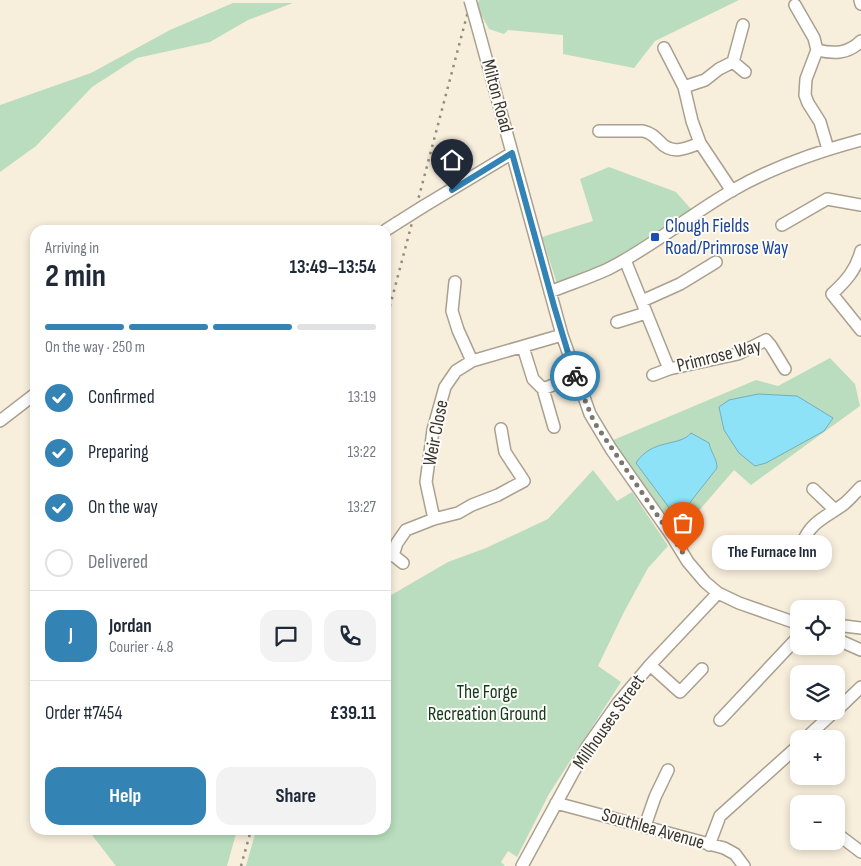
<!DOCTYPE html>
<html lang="en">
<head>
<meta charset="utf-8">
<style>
	:root { --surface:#fff; --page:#f2f2f3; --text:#1f2937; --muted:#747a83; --line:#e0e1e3; --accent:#3383b4 }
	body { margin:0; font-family:"Sofia Sans Condensed",sans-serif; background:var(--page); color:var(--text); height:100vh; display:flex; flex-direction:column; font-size:19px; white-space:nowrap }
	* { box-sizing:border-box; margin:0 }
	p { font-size:16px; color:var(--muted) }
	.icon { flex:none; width:28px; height:28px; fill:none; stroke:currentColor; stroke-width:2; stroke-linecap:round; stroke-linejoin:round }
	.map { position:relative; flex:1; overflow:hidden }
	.side { position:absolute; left:30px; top:225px; width:361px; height:610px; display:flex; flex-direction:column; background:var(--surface); border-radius:15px; box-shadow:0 2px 8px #0003 }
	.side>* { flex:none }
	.tools { position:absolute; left:790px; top:600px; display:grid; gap:10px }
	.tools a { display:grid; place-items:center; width:55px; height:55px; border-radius:10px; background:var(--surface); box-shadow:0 2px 8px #0003; font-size:25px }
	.pin { position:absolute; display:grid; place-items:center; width:42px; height:42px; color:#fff; margin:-51px -21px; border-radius:50% 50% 50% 0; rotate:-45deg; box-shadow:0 0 5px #0007 }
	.pin .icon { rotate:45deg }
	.courier { position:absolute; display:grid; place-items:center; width:50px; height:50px; margin:-25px; border:4px solid #3383b4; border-radius:50%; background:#fff; color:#222; box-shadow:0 1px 6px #0007 }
	.bubble { position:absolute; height:35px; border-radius:15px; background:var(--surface); box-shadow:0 2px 8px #0003; font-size:16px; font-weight:700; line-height:35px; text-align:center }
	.summary em { font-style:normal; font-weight:700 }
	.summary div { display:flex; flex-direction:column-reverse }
	.summary { display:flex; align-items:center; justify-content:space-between; height:85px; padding:0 15px }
	h1 { font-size:32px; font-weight:700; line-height:38px }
	.bar { display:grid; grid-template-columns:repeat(4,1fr); gap:8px 5px; align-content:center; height:60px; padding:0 15px }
	.bar i { height:6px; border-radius:4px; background:var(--line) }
	.bar .on { background:var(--accent) }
	.bar p { grid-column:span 4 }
	.line { display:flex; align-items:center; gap:12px; padding:0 15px; border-top:1px solid var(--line) }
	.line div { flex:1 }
	.round { display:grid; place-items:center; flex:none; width:52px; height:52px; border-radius:15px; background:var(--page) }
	ol { padding:0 15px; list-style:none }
	li { display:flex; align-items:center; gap:15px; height:55px }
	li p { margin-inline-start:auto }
	li .icon { padding:5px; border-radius:50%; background:var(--accent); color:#fff; stroke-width:4 }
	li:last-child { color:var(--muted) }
	li i { width:28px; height:28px; border:2px solid var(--line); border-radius:50% }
	.action { display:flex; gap:10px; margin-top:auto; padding:10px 15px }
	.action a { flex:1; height:58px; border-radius:15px; background:var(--accent); color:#fff; font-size:20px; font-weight:700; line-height:58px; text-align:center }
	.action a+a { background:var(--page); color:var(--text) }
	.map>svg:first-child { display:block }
	.green { fill:#b9ddbe }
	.water { fill:#8de2f8; stroke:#74aebc }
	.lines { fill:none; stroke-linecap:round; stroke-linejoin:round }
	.minor-casing { stroke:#aaa08f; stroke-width:14 }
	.minor { stroke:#fff; stroke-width:11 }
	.rail { stroke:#928b7f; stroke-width:2.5; stroke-dasharray:2.5 5; stroke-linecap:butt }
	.minor-bridge-casing { stroke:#aaa08f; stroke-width:14; stroke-linecap:butt }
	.minor-bridge { stroke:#fff; stroke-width:11 }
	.done { stroke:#7c766c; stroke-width:5; stroke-dasharray:0 9 }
	.route { stroke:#3383b4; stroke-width:6 }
	.transit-dot { fill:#1a4fb4; stroke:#fefcf8; stroke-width:2 }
	.labels { text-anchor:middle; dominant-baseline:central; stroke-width:4; stroke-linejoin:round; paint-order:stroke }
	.street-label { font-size:19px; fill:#3a362f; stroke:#fefcf8 }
	.transit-label { font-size:19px; fill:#164399; stroke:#fefcf8; text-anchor:start }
	.park-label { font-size:19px; fill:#123b1d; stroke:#fefcf8 }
</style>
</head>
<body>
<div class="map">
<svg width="861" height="866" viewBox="0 0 861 866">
	<rect width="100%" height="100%" fill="#f8eedc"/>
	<!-- green -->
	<path class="green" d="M479,0H739L655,41L634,68L563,54V35L508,30L504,34L489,29L477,7Z
		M233,3H293L248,20L210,42L137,58L92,87L36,146L0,172V105L91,73L170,30Z
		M609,167L676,192L697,216L617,272L560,293L542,237L593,221L580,179Z
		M830,358L855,384L860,406L751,485L734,470L678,535L611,441L756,380L778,386Z
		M593,470L617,501L632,492L668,546L648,568L624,612L598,666L621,682L549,794L517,857L508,851L501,862L505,866H246L256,830H386V598L448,562L486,548L548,519Z
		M88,830H237L227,866H116Z"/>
	<!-- water -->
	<path class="water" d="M758,394L797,396L833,418L824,431L766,463L755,466L739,453L724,430L719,407L729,400Z
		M691,433L709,443C711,453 717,458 717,468L688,505L670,509L636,463C652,438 680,447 691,433Z"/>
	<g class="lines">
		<defs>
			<path id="minor" d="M860,0L861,4
				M795,5L814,38L817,50L806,79L805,95L808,103L820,122L828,149
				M477,25L562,335L590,414L611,449L672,536L688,562L705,582L718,593L739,603L799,624
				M664,48L684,87L692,121L700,143L732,191
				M817,50C834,54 848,54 861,41
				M733,62L745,72
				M684,87L705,80L719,69L733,62L743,25
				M599,131H643C651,133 654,136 660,142C672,155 685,149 700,143
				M424,206L512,153
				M782,225L827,199L861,205
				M386,230L397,223
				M861,251C856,270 846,281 832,294L861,330
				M625,260L669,369
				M455,282L452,311L458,330L472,361
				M550,292C569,284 592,277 610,268C653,246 691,214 733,190C773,167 816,152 861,140
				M642,301L680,284L716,262
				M617,322L646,313
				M523,347L533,379L543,389L575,376
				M653,375L669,369L738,354L766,340L771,346L785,369
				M543,389L554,427
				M0,421L35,394
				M813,489L835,510
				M434,519L426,482L433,430L445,387L456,371L472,361L562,335
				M802,544C811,521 825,518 844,504C850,499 855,493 861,487
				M393,555L403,563
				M386,557L393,555L397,543L406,530L434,519L458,513L472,505L498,495L524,481L505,452L501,429
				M836,625L861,628
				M836,639L861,650
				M650,665L680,692L702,669
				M836,711L861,687
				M720,720L799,636
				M805,739L835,711
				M556,803L724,848L735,854L744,866
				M645,826L655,797L668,770
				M836,833L861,852
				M709,845L720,816L799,745
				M522,866L587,747L618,703L650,665L718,593"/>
		</defs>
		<!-- minor casing -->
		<use href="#minor" class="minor-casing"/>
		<!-- minor -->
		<use href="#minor" class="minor"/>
		<!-- rail -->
		<path class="rail" d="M386,321L471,0
			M241,866L251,830"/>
		<defs>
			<path id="minor-bridge" d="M470,0L477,25
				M397,223L424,206"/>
		</defs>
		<!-- minor-bridge casing -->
		<use href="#minor-bridge" class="minor-bridge-casing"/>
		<!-- minor-bridge -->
		<use href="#minor-bridge" class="minor-bridge"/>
	</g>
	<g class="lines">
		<!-- done -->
		<path class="done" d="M575,376L594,422L683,553"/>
		<!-- route -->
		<path class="route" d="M452,190L512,153L554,306L575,376"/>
	</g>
	<!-- markers -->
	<rect class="transit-dot" x="650" y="232" width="10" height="10" rx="2.5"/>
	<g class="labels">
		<!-- street labels -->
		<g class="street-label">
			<text transform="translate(497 96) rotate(75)">Milton Road</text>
			<text transform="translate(719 356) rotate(-14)">Primrose Way</text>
			<text transform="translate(436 433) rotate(-79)">Weir Close</text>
			<text transform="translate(609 722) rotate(-55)">Millhouses Street</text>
			<text transform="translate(653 829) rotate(16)">Southlea Avenue</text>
		</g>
		<!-- transit labels -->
		<g class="transit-label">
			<text x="665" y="226">Clough Fields<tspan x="665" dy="22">Road/Primrose Way</tspan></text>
		</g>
		<!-- park labels -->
		<g class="park-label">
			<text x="487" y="692">The Forge<tspan x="487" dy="22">Recreation Ground</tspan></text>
		</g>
	</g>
</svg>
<div class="tools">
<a><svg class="icon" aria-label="locate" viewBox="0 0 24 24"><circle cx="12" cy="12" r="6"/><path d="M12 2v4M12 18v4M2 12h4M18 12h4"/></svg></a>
<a><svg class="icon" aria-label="layers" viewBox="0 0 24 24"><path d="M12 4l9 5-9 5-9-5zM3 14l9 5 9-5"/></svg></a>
<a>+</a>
<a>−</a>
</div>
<div class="pin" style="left:683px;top:553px;background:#ea580c"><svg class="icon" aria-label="bag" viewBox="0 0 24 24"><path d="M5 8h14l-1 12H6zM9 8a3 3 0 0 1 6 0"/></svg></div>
<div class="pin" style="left:452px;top:190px;background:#1f2937"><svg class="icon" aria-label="home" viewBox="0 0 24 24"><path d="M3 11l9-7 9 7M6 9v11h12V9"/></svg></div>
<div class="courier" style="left:575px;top:376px"><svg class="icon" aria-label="bike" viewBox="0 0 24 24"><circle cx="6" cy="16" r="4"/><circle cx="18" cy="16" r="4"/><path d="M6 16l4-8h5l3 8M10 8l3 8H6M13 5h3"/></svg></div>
<div class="bubble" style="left:712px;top:535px;width:120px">The Furnace Inn</div>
<section class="side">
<div class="summary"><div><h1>2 min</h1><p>Arriving in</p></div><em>13:49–13:54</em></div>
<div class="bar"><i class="on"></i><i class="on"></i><i class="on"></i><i></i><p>On the way · 250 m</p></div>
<ol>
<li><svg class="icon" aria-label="check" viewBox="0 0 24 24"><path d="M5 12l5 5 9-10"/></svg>Confirmed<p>13:19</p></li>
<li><svg class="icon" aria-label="check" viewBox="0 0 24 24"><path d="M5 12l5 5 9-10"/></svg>Preparing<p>13:22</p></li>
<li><svg class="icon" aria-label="check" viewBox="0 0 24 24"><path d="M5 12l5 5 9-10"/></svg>On the way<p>13:27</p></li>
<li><i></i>Delivered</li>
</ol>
<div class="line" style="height:90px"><b class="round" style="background:var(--accent);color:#fff">J</b><div><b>Jordan</b><p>Courier · 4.8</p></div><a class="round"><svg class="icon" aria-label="chat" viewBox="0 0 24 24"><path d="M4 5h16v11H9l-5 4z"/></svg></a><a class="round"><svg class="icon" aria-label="phone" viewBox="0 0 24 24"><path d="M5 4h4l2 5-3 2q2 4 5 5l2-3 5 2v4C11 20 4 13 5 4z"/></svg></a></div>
<div class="line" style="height:65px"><div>Order #7454</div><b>£39.11</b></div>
<div class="action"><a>Help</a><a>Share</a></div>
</section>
</div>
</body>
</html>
